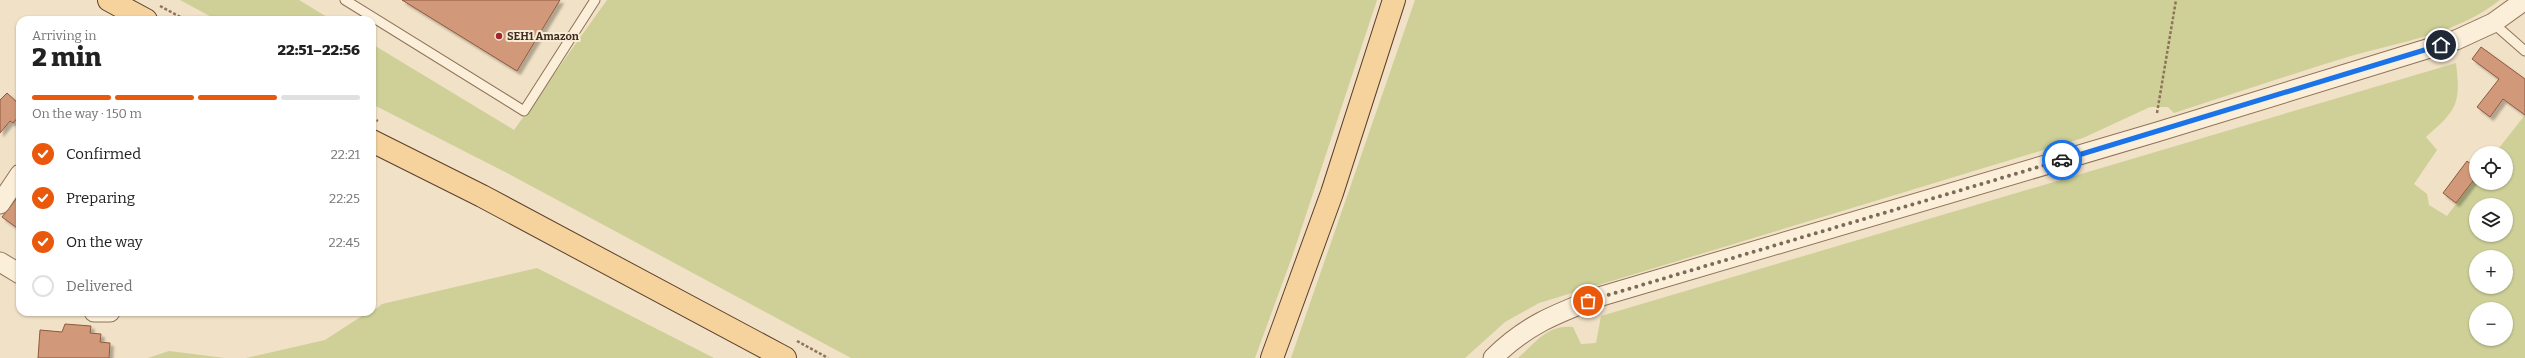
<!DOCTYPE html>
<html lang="en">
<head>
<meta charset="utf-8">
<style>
	:root { --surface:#fff; --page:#f6f6f6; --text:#222; --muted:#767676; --line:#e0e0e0; --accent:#ea580c }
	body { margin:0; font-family:Bitter,serif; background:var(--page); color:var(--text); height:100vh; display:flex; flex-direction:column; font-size:15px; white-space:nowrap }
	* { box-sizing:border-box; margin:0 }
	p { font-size:13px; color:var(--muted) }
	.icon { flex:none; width:22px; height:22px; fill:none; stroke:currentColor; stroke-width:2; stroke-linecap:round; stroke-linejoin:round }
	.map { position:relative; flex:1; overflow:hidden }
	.panel { position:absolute; left:16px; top:16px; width:360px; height:300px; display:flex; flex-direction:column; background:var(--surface); border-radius:12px; box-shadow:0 1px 3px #0004 }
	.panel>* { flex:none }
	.controls { position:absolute; left:2469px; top:146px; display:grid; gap:8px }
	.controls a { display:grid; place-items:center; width:44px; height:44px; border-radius:50%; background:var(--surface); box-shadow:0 1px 3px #0004; font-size:20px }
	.pin { position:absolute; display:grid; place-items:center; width:34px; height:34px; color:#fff; margin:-17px; border:2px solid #fff; border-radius:50%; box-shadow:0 1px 4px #0007 }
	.courier { position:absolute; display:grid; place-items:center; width:40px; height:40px; margin:-20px; border:3px solid #1a73e8; border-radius:50%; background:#fff; color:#222; box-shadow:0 1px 5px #0007 }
	.summary em { font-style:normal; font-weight:800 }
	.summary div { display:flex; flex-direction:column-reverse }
	.summary { display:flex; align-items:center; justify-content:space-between; height:68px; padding:0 16px }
	h1 { font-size:26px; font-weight:800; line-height:30px }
	.bar { display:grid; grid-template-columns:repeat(4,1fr); gap:6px 4px; align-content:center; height:48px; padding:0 16px }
	.bar i { height:5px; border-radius:3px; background:var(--line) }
	.bar .selected { background:var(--accent) }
	.bar p { grid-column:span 4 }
	ol { padding:0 16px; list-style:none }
	li { display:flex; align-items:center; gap:12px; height:44px }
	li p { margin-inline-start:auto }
	li .icon { padding:4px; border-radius:50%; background:var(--accent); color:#fff; stroke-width:4 }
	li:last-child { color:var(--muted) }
	li i { width:22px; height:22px; border:2px solid var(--line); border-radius:50% }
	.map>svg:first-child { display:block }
	.green { fill:#ced098; fill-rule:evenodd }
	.building { fill:#d19879; stroke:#8f583e; filter:url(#shadow) }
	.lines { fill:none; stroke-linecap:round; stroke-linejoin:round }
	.lane-casing { stroke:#8e725a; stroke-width:11 }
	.street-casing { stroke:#8e725a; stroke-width:21 }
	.primary-casing { stroke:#5c402e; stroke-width:24 }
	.path { stroke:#8e725a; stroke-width:2.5; stroke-dasharray:3 2; stroke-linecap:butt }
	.lane { stroke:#fbefda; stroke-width:9 }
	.street { stroke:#fbefda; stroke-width:19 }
	.primary { stroke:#f6d39c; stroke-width:22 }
	.done { stroke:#7c6b59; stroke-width:4; stroke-dasharray:0 7.2 }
	.route { stroke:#1a73e8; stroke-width:5 }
	.poi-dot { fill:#a1262f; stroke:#f8ecd6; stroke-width:1.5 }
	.labels { text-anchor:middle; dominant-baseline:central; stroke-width:4; stroke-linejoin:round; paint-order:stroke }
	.poi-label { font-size:11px; font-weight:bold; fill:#3d2b1f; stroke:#f8ecd6; text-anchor:start }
</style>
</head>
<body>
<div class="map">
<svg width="2525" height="358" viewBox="0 0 2525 358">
	<defs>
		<filter id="shadow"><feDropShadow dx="3.5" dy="3.5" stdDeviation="1" flood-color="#0004"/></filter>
	</defs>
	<rect width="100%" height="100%" fill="#f1e1c6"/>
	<!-- green -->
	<path class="green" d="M180,0H299L332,20H217Z
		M607,0H1377L1292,257L1255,358H851L507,173L372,104V44L514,130Z
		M1415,0H2500C2457,34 2403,41 2351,56C2292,74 2233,94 2174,113L2168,107H2150L2083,138L1539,303L1505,322L1465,358H1291Z
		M2456,63C2461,104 2457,110 2426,137L2437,150L2414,184L2427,194L2429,205L2447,216L2476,177V183H2506V153H2495L2525,115V358H1518C1536,342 1548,324 1573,327L1581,344L1596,343L1601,316ZM2476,205H2506V235H2476ZM2476,257H2506V287H2476ZM2476,309H2506V339H2476Z
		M537,268L714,358H246L325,340L368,312H372L382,304Z
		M169,351L225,358H148Z"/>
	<!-- building -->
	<path class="building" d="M402,0H560L517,71Z
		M2481,47L2525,79V115L2503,99L2490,117L2477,107L2499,79L2472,59Z
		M7,93L20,105V115L13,123L10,121L0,133V100Z
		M2467,161L2476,168V177L2456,203L2443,193Z
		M20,194V230L2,217Z
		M65,324L91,326L90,333L101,334L100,342L110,343L109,358H38L40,330L62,332Z"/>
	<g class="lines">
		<defs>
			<path id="lane" d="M345,0L524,111L595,0
				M2493,23L2525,51"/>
			<path id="street" d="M0,204L20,174
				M0,262L20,274
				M94,312H110
				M1493,358C1527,324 1558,313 1602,296L2157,132L2456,40L2493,23L2525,0"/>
			<path id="primary" d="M109,0L146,20
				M372,141L482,196L785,358
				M1272,358L1332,193L1394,0"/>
		</defs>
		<!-- lane casing -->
		<use href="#lane" class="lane-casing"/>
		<!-- street casing -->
		<use href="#street" class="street-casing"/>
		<!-- primary casing -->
		<use href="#primary" class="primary-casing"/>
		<!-- path -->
		<path class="path" d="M160,6L186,20
			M2157,113L2176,0
			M372,118L378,121
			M797,341L828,358"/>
		<!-- lane -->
		<use href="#lane" class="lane"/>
		<!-- street -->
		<use href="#street" class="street"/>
		<!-- primary -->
		<use href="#primary" class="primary"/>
	</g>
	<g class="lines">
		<!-- done -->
		<path class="done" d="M1588,301L2062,160"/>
		<!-- route -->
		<path class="route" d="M2062,160L2441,45"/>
	</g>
	<!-- markers -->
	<circle class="poi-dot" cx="499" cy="36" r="4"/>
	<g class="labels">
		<!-- poi labels -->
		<g class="poi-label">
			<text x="507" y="36">SEH1 Amazon</text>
		</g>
	</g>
</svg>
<div class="controls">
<a><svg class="icon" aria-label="locate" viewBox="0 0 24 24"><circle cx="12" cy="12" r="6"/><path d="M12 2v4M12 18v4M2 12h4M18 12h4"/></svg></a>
<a><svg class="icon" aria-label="layers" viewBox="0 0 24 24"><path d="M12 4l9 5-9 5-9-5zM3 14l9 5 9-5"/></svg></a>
<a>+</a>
<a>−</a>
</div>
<div class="pin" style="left:1588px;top:301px;background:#ea580c"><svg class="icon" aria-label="bag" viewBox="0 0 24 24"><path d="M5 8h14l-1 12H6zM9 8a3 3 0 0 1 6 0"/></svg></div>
<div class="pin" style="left:2441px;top:45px;background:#1f2937"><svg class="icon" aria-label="home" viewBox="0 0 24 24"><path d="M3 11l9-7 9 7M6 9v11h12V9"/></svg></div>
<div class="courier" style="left:2062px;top:160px"><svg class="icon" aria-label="car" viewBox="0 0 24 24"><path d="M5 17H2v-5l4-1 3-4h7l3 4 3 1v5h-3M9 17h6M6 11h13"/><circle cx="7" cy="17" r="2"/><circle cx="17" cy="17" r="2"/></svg></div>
<section class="panel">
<div class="summary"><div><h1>2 min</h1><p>Arriving in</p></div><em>22:51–22:56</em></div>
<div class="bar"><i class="selected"></i><i class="selected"></i><i class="selected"></i><i></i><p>On the way · 150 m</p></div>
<ol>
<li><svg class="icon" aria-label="check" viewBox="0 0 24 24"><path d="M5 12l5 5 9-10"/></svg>Confirmed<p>22:21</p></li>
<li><svg class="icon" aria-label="check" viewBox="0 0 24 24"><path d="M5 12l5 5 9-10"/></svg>Preparing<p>22:25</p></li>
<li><svg class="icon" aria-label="check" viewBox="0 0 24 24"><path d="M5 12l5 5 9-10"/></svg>On the way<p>22:45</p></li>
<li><i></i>Delivered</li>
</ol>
</section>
</div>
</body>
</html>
